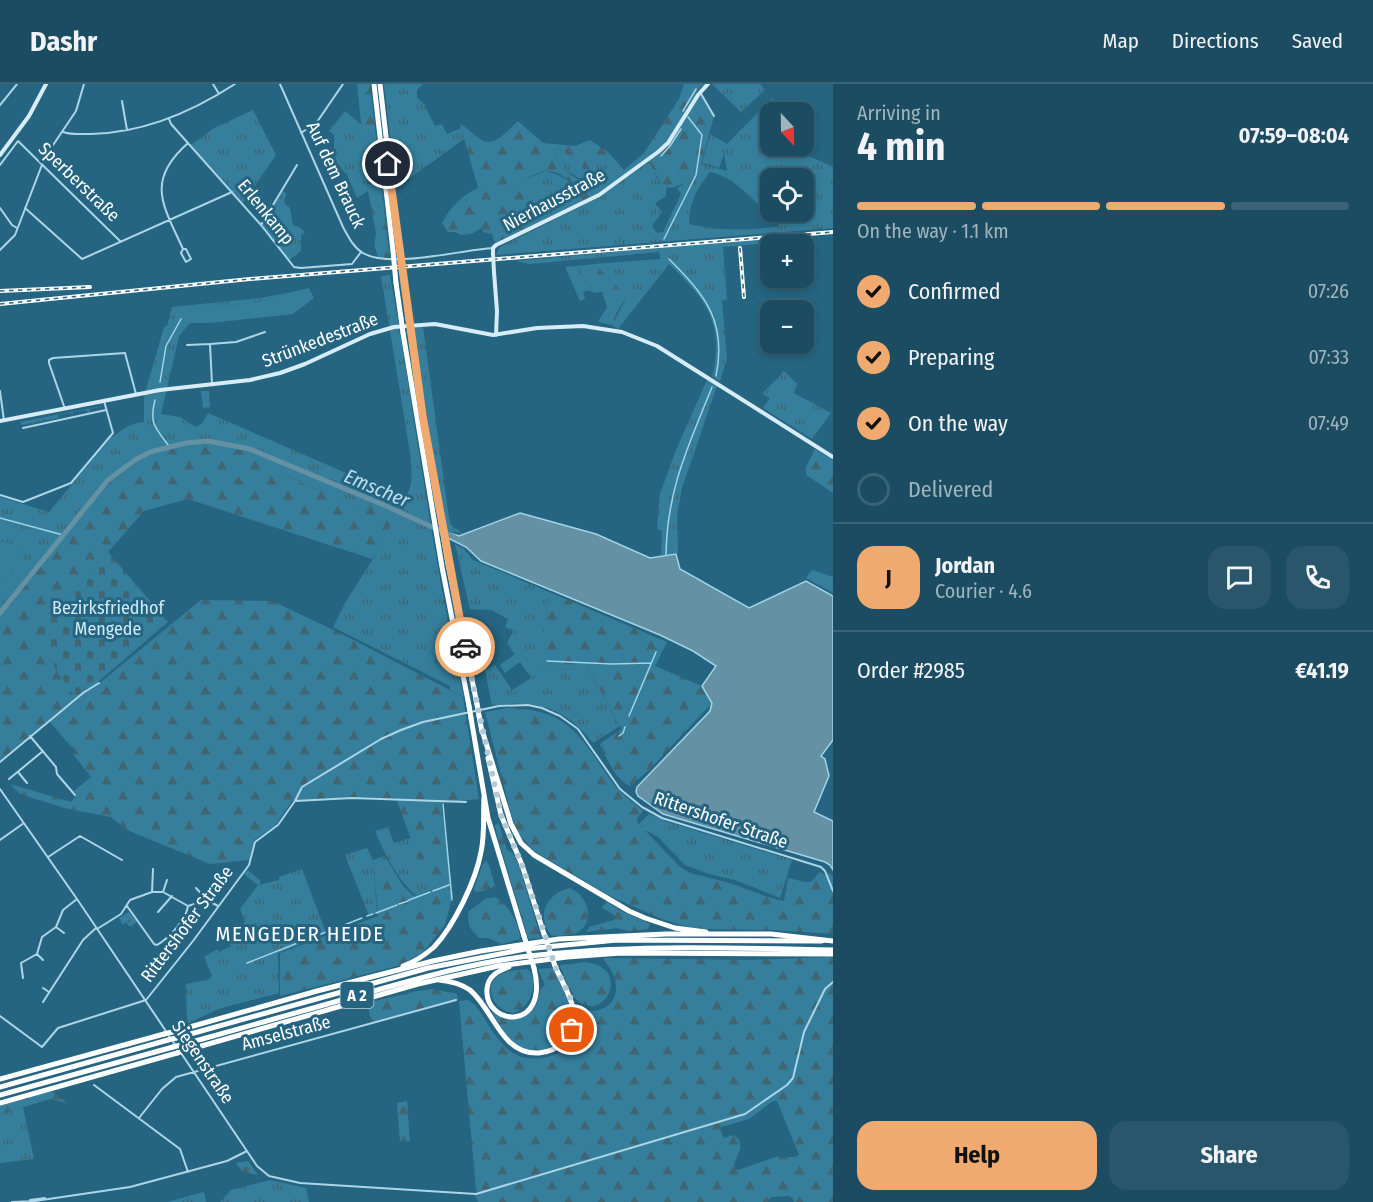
<!DOCTYPE html>
<html lang="en">
<head>
<meta charset="utf-8">
<style>
	:root { --surface:#1c4c61; --page:#29566a; --text:#f1f3f6; --muted:#a0b4bd; --line:#3a6376; --accent:#f0aa70 }
	body { margin:0; font-family:"Fira Sans Condensed",sans-serif; background:var(--page); color:var(--text); height:100vh; display:flex; flex-direction:column; font-size:22px; white-space:nowrap }
	* { box-sizing:border-box; margin:0 }
	p { font-size:20px; color:var(--muted) }
	.icon { flex:none; width:33px; height:33px; fill:none; stroke:currentColor; stroke-width:2; stroke-linecap:round; stroke-linejoin:round }
	.map { position:relative; flex:1; overflow:hidden }
	.panel { display:flex; flex-direction:column; background:var(--surface); width:540px }
	.panel>* { flex:none }
	.needle { width:39px; rotate:158deg }
	.tools { position:absolute; left:760px; top:18px; display:grid; gap:12px }
	.tools a { display:grid; place-items:center; width:54px; height:54px; border-radius:12px; background:var(--surface); box-shadow:0 3px 9px #0003,0 0 0 2px var(--line); font-size:30px }
	.pin { position:absolute; display:grid; place-items:center; width:51px; height:51px; color:#fff; margin:-26px; border:3px solid #fff; border-radius:50%; box-shadow:0 2px 6px #0007 }
	.courier { position:absolute; display:grid; place-items:center; width:60px; height:60px; margin:-30px; border:4px solid #f0aa70; border-radius:50%; background:#fff; color:#222; box-shadow:0 2px 8px #0007 }
	.overview em { font-style:normal; font-weight:700 }
	.overview div { display:flex; flex-direction:column-reverse }
	.overview { display:flex; align-items:center; justify-content:space-between; height:102px; padding:0 24px }
	h1 { font-size:39px; font-weight:700; line-height:45px }
	.bar { display:grid; grid-template-columns:repeat(4,1fr); gap:9px 6px; align-content:center; height:72px; padding:0 24px }
	.bar i { height:8px; border-radius:4px; background:var(--line) }
	.bar .selected { background:var(--accent) }
	.bar p { grid-column:span 4 }
	.line { display:flex; align-items:center; gap:15px; padding:0 24px; border-top:2px solid var(--line) }
	.line div { flex:1 }
	.round { display:grid; place-items:center; flex:none; width:63px; height:63px; border-radius:18px; background:var(--page) }
	ol { padding:0 24px; list-style:none }
	li { display:flex; align-items:center; gap:18px; height:66px }
	li p { margin-inline-start:auto }
	li .icon { padding:6px; border-radius:50%; background:var(--accent); color:#111; stroke-width:4 }
	li:last-child { color:var(--muted) }
	li i { width:33px; height:33px; border:3px solid var(--line); border-radius:50% }
	.action { display:flex; gap:12px; margin-top:auto; padding:12px 24px }
	.action a { flex:1; height:69px; border-radius:18px; background:var(--accent); color:#111; font-size:24px; font-weight:700; line-height:69px; text-align:center }
	.action a+a { background:var(--page); color:var(--text) }
	header { display:flex; align-items:center; gap:36px; box-sizing:border-box; height:84px; padding:0 30px; background:var(--surface); border-bottom:2px solid var(--line) }
	header strong { font-size:28px }
	nav { display:flex; gap:33px; margin-inline-start:auto; font-size:21px }
	main { display:flex; flex:1; min-height:0 }
	.map>svg:first-child { display:block }
	.grass { fill:url(#grass-tufts); fill-rule:evenodd }
	.forest { fill:url(#forest-firs); fill-rule:evenodd }
	.cemetery { fill:url(#cemetery-stones) }
	.park { fill:url(#park-dots) }
	.garden { fill:#357f9c }
	.water { fill:#6491a3; stroke:#a0d4e7; stroke-width:1.5 }
	.lines { fill:none; stroke-linecap:round; stroke-linejoin:round }
	.stream { stroke:#a0d4e7; stroke-width:1.5 }
	.river { stroke:#6491a3; stroke-width:5 }
	.minor { stroke:#acd6e7; stroke-width:2 }
	.secondary { stroke:#d6ecf6; stroke-width:4 }
	.motorway { stroke:#fff; stroke-width:5 }
	.rail-casing { stroke:#fff; stroke-width:4 }
	.rail { stroke:#256581; stroke-width:1.5; stroke-dasharray:4.5; stroke-linecap:butt }
	.secondary-bridge { stroke:#d6ecf6; stroke-width:4 }
	.motorway-bridge { stroke:#fff; stroke-width:5 }
	.done { stroke:#b3c9d3; stroke-width:6; stroke-dasharray:0 10.8 }
	.route { stroke:#f0aa70; stroke-width:8 }
	.labels { text-anchor:middle; dominant-baseline:central; stroke-width:6; stroke-linejoin:round; paint-order:stroke }
	.shield { fill:#256581; stroke:#bed1d9; stroke-width:1.5 }
	.shield-label { font-size:16px; font-weight:bold; fill:#fff }
	.street-label { font-size:18px; fill:#fff; stroke:#256581 }
	.park-label { font-size:18px; fill:#d0ebf5; stroke:#256581 }
	.water-label { font-size:20px; font-style:italic; fill:#b8dfee; stroke:#256581 }
	.quarter-label { font-size:21px; letter-spacing:1.5px; fill:#fff; stroke:#256581 }
</style>
</head>
<body>
<header>
<strong>Dashr</strong>
<nav><a>Map</a><a>Directions</a><a>Saved</a></nav>
</header>
<main>
<div class="map">
<svg width="833" height="1118" viewBox="0 0 833 1118">
	<defs>
		<pattern id="grass-tufts" width="24" height="20" patternUnits="userSpaceOnUse" patternTransform="scale(1.5)"><rect width="24" height="20" fill="#357f9c"/><path d="M3 7l-1-3M5 7V3M7 7l1-3M15 17l-1-3M17 17v-4M19 17l1-3" fill="none" stroke="#406674"/></pattern>
		<pattern id="forest-firs" width="22" height="20" patternUnits="userSpaceOnUse" patternTransform="scale(1.5)"><rect width="22" height="20" fill="#357f9c"/><path d="M5 1l3.5 6h-7zM16 11l3.5 6h-7z" fill="#406674"/></pattern>
		<pattern id="cemetery-stones" width="16" height="16" patternUnits="userSpaceOnUse" patternTransform="scale(1.5)"><rect width="16" height="16" fill="#357f9c"/><path d="M2 7V4a2 2 0 0 1 4 0v3zM10 15v-3a2 2 0 0 1 4 0v3z" fill="#406674"/></pattern>
		<pattern id="park-dots" width="8" height="8" patternUnits="userSpaceOnUse" patternTransform="scale(1.5)"><rect width="8" height="8" fill="#357f9c"/><path d="M2 2h.1M6 6h.1" fill="none" stroke="#406674" stroke-width="1.8" stroke-linecap="round"/></pattern>
	</defs>
	<rect width="100%" height="100%" fill="#256581"/>
	<!-- grass -->
	<path class="grass" d="M384,0H423L417,6V14L424,20L435,42L442,40L447,50L461,44L464,55L396,104Z
		M712,0H760L765,6L741,28Z
		M772,14L779,28H771V62H794L811,73L833,83V144L496,171L500,163L592,117L647,79L651,80L657,94L667,104L666,106V112L655,119L662,128L652,142L657,149L663,148L681,110L677,104L686,99L690,98L697,85L701,80L727,87L724,70L719,84L702,79L710,50L727,60ZM710,88C736,92 760,124 780,142C751,147 717,147 689,140C690,116 696,107 710,88ZM771,94H804V128H771Z
		M253,26L276,71L243,119L191,61L214,44Z
		M345,27L362,41L368,107L357,114L347,91L337,79L334,69V51L329,47Z
		M557,63L581,80L593,75L609,78L608,68L624,86C611,90 602,99 587,99C581,98 584,98 579,94C568,87 551,80 557,63Z
		M546,87C565,93 574,98 583,117L545,135L529,101L523,96Z
		M283,107L287,110L284,115L285,120L290,124L293,141L301,144L305,149L301,151V167L288,177L262,141Z
		M810,150L803,156L809,193L806,194L804,160L795,157L723,163L727,216L722,217L727,275L720,297L712,293C725,239 706,215 669,180L618,245L612,241L627,213L594,180L660,175L659,168L530,180L516,177Z
		M577,182L583,192L581,195L589,200L592,207L590,208L589,206L583,208L585,215L580,217L565,183Z
		M390,191C415,332 432,473 464,613L450,606V602L333,543L345,519L376,470L396,426L373,416L366,427L281,390L284,379C227,356 174,344 121,386C105,398 92,419 79,434C53,466 26,497 0,529V502L29,465L0,457V413L49,428L110,355C121,346 130,339 144,338V313L164,243L167,242L172,223L261,214L291,208L258,218L200,225L196,232L179,252L161,330L180,333L196,343L202,339L208,329L399,412L405,413C415,400 411,385 410,369L381,192Z
		M423,243L449,434L451,441L462,449L446,447L413,244Z
		M784,287L797,300L794,309L831,329L812,355L763,324L770,314L762,310Z
		M707,296L717,302L682,404L677,431L678,469L661,471L662,447L657,445L660,410L676,366Z
		M101,322V325L100,323L89,325L90,328H87L86,326L73,328V331L70,329L58,331V334L22,341L20,338Z
		M455,460L464,465L473,476L549,508L540,583L567,586L586,581L620,642L593,659C565,623 536,615 492,622L485,586L495,581L512,606L531,594L507,559L513,547L505,543L508,535L491,526L470,525Z
		M812,486L833,493V509L806,494Z
		M649,730L668,738L792,776L780,814L735,796L709,790L685,781L658,753L637,742Z
		M388,743L394,759L411,754L430,806L416,812C397,794 385,771 375,747Z
		M367,764L373,776L377,829L369,832L345,771Z
		M302,785L326,849L278,869L279,909L218,925L187,940L186,900L207,896L212,892L204,873L218,865L219,868L231,862L227,852L239,848L245,838L240,825L258,801L244,790L247,786L261,797L259,801L279,796V793Z
		M23,1023L34,1075L0,1079V1030Z
		M270,1096L306,1104L309,1118H220L231,1106Z
		M204,1108L206,1118H167Z"/>
	<!-- forest -->
	<path class="forest" d="M357,0H370L390,176L379,175L374,161L376,149L368,107Z
		M684,0H708L700,8L714,32L701,80L697,85L690,99C680,98 675,107 663,102L647,75L600,108L583,117C577,104 564,87 547,87C540,87 530,93 523,96L529,101L553,104L552,110L536,113L545,135L497,158L494,157L492,150L483,148L482,144L471,150L461,151L456,148H448L442,139C451,122 461,112 478,104L460,40C468,44 472,50 480,55C494,65 508,46 518,37L543,59L575,62L590,56L608,68L610,78L600,82L593,75L588,78L593,91L587,93L581,80L557,63L555,69L557,77L570,90L584,99L604,96V93L611,90L613,85L624,86L644,69L679,15Z
		M594,180L627,213L620,223L612,241L598,238L607,223L602,208L593,209L589,200L581,195L583,192L577,182Z
		M208,357L250,366L284,379L281,390L366,427L373,417L396,427L376,470L372,475L188,415L144,427L39,547L83,609L85,611L201,516L272,517L342,550L463,613L479,715L441,719L453,810L445,841L424,867L401,881L280,912V869L378,832L373,776L385,772L403,802L415,813L430,807L396,714L351,713L292,717L275,742L254,756L249,776L210,780L127,746L111,733L68,725L20,710L10,700L71,718L77,711L74,707L91,693L73,670L75,667L49,637L0,676V529L77,433L108,396L119,387L150,368L186,359Z
		M815,365L833,376V409L806,391V383Z
		M549,508L667,558L655,582L702,602L712,619L650,685L630,702C616,697 607,674 600,662L601,659L622,645L587,582L567,586L539,583Z
		M507,624C573,625 581,656 615,702C623,712 634,718 643,727L637,735V738L680,783L690,789L730,799L771,814L784,817L788,794L805,798H811L820,788L825,791L829,788L833,793V850L773,846L701,845L680,841L657,833L610,812L534,767L518,749L511,730L485,628Z
		M499,739L507,766L512,768L518,779L541,854L529,855L527,851L497,751L495,741Z
		M486,776L490,784L495,802L487,806L475,808L474,804L483,780Z
		M570,804C588,812 597,838 576,849C570,852 559,851 552,852C535,832 547,809 570,804Z
		M495,813C509,822 519,838 520,855L502,860L488,854H479L469,843L468,828L485,815Z
		M606,817L621,827L650,840L648,845L628,847L617,844L586,848L589,843L614,836L616,832L602,824Z
		M833,873V1118H794L793,1115L789,1112L771,1113L768,1118H478L475,1111L478,1110L476,1105L459,917L468,916L475,921C487,936 496,958 513,969C530,980 561,974 573,957C579,947 579,936 578,925C583,926 587,928 592,927C622,925 622,893 603,876L604,874L751,876ZM773,1017H777L799,1071L795,1073H776L738,1086L735,1084L734,1080C738,1069 746,1060 734,1051L724,1054L720,1045L721,1043L749,1035Z
		M585,878C634,884 603,939 578,917C570,910 565,893 560,883V881Z
		M553,884C558,897 570,913 571,927C574,956 542,977 517,961C505,953 499,939 492,928C516,941 537,936 540,905L545,901L538,885Z
		M527,885L531,888C537,906 530,922 514,929C492,927 481,899 503,889C510,886 520,886 527,885Z
		M433,905L457,910L458,916L371,939L368,921H358L417,907Z
		M52,1007L67,1019L50,1015L0,1030V1021Z
		M407,1017L410,1057L400,1058L397,1019Z"/>
	<!-- cemetery -->
	<path class="cemetery" d="M108,468L168,538L99,597L85,612L82,609L76,614L56,586L39,547Z
		M248,1077L258,1091L243,1088L236,1079Z"/>
	<!-- park -->
	<path class="park" d="M129,828L137,838L130,843L126,838L123,841L119,834Z"/>
	<!-- garden -->
	<path class="garden" d="M309,204L314,214L293,230L211,239H190L200,225L258,218L291,208Z
		M201,307H209L210,323L203,324Z
		M0,457L30,465L0,502Z
		M515,570L520,578L505,589L500,581Z"/>
	<!-- water -->
	<path class="water" d="M520,429L596,450L650,474L676,470L680,485L749,524L806,497L833,512V656L821,672L825,675L829,692L814,728L833,737V786L830,781L825,778L663,730L638,712L636,708L637,703L710,627L712,619L702,602L716,582L693,567L660,551L481,477L466,463L448,454L447,448L459,452Z"/>
	<g class="lines">
		<!-- stream -->
		<path class="stream" d="M683,27L696,5
			M661,72L670,62L681,45
			M664,155L696,91L702,51L688,33
			M669,175C706,212 727,238 716,292
			M160,298L166,262L181,235
			M155,316C149,339 155,344 169,362
			M0,434L63,451
			M666,471C667,405 688,363 712,303
			M547,577L612,580L651,579
			M629,632L656,568
			M619,652L623,649L625,643
			M443,720L452,816
			M433,807L449,801
			M409,816L430,808
			M399,820L408,817
			M376,829L397,821
			M367,832L373,830
			M321,850L362,834
			M247,879L318,851"/>
		<!-- river -->
		<path class="river" d="M0,529L108,396L135,376L150,368L186,359L208,357L250,365L386,422L454,453"/>
		<!-- minor -->
		<path class="minor" d="M213,0L219,10
			M280,0L343,143C348,152 353,163 363,169C390,185 460,166 493,164
			M700,8L714,32
			M122,17L127,46
			M0,21L17,0
			M169,35L171,40L261,141L294,183L301,184L352,180L361,168
			M63,48C72,51 82,50 91,50C144,49 192,28 235,0
			M301,49L317,38L343,0
			M0,81L18,57L121,158
			M0,124L12,141L17,144
			M25,124L82,175L232,108
			M261,141L297,81
			M183,165L181,169L186,178L191,175L186,165H183C163,121 145,97 188,59
			M0,166L15,151L45,73L76,27L84,0
			M187,261L210,260
			M212,300L210,260L236,258L265,248
			M0,307L4,337
			M65,325L49,279V276L53,274L125,269L136,310
			M23,344L106,326
			M0,411L23,418L71,399L113,349L104,317
			M30,652L56,683L57,690L75,711
			M0,678L83,609L99,599
			M18,688L27,699
			M9,695L43,667
			M0,705L77,815L176,962
			M295,717L352,714L466,718
			M0,756L24,739
			M48,773L80,752L122,776
			M196,804L207,816
			M152,808L153,785
			M163,808L167,796
			M127,822L154,860L157,861C169,854 186,836 188,822
			M158,828L172,812
			M56,843L64,849
			M97,845L121,830L130,816L152,808H163L188,822L207,816L218,822
			M37,870L43,876
			M23,894L21,879L37,870L42,853L56,843L63,826L77,815
			M43,904L49,908
			M43,918L83,856L96,844
			M0,932L42,963L58,944L146,916L193,857L249,781L255,758L278,741L295,717L302,703L381,655L401,646L423,638L499,622L528,621L542,624L560,632L578,645L620,705L642,723L662,734L821,783L825,787L833,807
			M181,969L257,1082L269,1092L300,1099L476,1110L745,1030L787,1001L793,994L804,948L825,905L833,898
			M94,1001L180,1065L188,1088
			M139,1034L162,1005L176,993L456,916
			M30,1116L45,1114
			M12,1118L35,1117L130,1103L227,1077L247,1067"/>
		<!-- secondary -->
		<path class="secondary" d="M0,71L29,32L46,0
			M493,170V164L496,161L599,111L658,68L668,59L698,11L708,0
			M494,188L497,227L496,251
			M0,337L160,306L250,296L280,289L305,280L370,250L394,243L435,240L493,251L537,244L583,242L622,248L657,262L833,373"/>
		<!-- motorway -->
		<path class="motorway" d="M374,0L393,167
			M380,0L399,166
			M404,198L408,233
			M396,199L401,234
			M410,248L448,480L477,620
			M403,249L442,483L469,622
			M479,632L482,648
			M471,634L488,734L524,852
			M482,646L511,740L521,759L534,771L629,827L645,834L675,844L706,848
			M488,674L501,731L522,781L544,850
			M403,882C414,878 425,871 434,863C454,842 476,796 481,768C485,750 483,731 484,713
			M509,883C498,887 488,892 487,905C484,942 550,949 534,884
			M439,896C450,897 461,900 470,906C494,926 501,971 539,969C548,968 557,965 564,958C588,935 565,906 555,882
			M172,948L317,907L433,877L481,867L559,855L666,850H771L833,857
			M176,954L428,884L525,865L617,856L822,857
			M181,961C239,945 297,928 356,912C413,896 470,879 529,872C630,860 731,864 833,866
			M184,967L418,900L498,882L567,873L621,869L833,870
			M0,995L164,950
			M0,1003L168,956
			M0,1011L173,963
			M0,1019L177,969"/>
		<defs>
			<path id="rail" d="M740,164L744,213
				M0,207L90,203
				M0,220L250,195L833,148"/>
		</defs>
		<!-- rail casing -->
		<use href="#rail" class="rail-casing"/>
		<!-- rail -->
		<use href="#rail" class="rail"/>
		<!-- secondary-bridge -->
		<path class="secondary-bridge" d="M493,170L494,188"/>
		<!-- motorway-bridge -->
		<path class="motorway-bridge" d="M399,166L404,198
			M393,167L396,199
			M408,233L410,248
			M401,234L403,249
			M477,620L479,632
			M469,622L471,634
			M544,850L555,882
			M524,852L534,884
			M164,950L172,948
			M168,956L176,954
			M173,963L181,961
			M177,969L184,967"/>
	</g>
	<g class="lines">
		<!-- done -->
		<path class="done" d="M465,563L501,731L522,781L555,882L573,919L575,933L572,946"/>
		<!-- route -->
		<path class="route" d="M388,80L423,334L465,563"/>
	</g>
	<g class="labels">
		<!-- shield labels -->
		<rect class="shield" x="340.5" y="898" width="33" height="26" rx="4.5"/>
		<g class="shield-label">
			<text x="357" y="911">A 2</text>
		</g>
		<!-- street labels -->
		<g class="street-label">
			<text transform="translate(336 91) rotate(65)">Auf dem Brauck</text>
			<text transform="translate(79 98) rotate(44)">Sperberstraße</text>
			<text transform="translate(554 116) rotate(-28)">Nierhausstraße</text>
			<text transform="translate(266 128) rotate(51)">Erlenkamp</text>
			<text transform="translate(320 256) rotate(-21)">Strünkedestraße</text>
			<text transform="translate(721 736) rotate(19)">Rittershofer Straße</text>
			<text transform="translate(187 840) rotate(-53)">Rittershofer Straße</text>
			<text transform="translate(286 949) rotate(-15)">Amselstraße</text>
			<text transform="translate(203 978) rotate(56)">Siegenstraße</text>
		</g>
		<!-- park labels -->
		<g class="park-label">
			<text x="108" y="524">Bezirksfriedhof<tspan x="108" dy="21">Mengede</tspan></text>
		</g>
		<!-- water labels -->
		<g class="water-label">
			<text transform="translate(377 404) rotate(23)">Emscher</text>
		</g>
		<!-- quarter labels -->
		<g class="quarter-label">
			<text x="300" y="850">MENGEDER HEIDE</text>
		</g>
	</g>
</svg>
<div class="tools">
<a><svg class="needle" viewBox="-14 -14 28 28"><path d="M0-13l5 13h-10z" fill="#e53935"/><path d="M0 13l5-13h-10z" fill="#a0b4bd"/></svg></a>
<a><svg class="icon" aria-label="locate" viewBox="0 0 24 24"><circle cx="12" cy="12" r="6"/><path d="M12 2v4M12 18v4M2 12h4M18 12h4"/></svg></a>
<a>+</a>
<a>−</a>
</div>
<div class="pin" style="left:572px;top:946px;background:#ea580c"><svg class="icon" aria-label="bag" viewBox="0 0 24 24"><path d="M5 8h14l-1 12H6zM9 8a3 3 0 0 1 6 0"/></svg></div>
<div class="pin" style="left:388px;top:80px;background:#1f2937"><svg class="icon" aria-label="home" viewBox="0 0 24 24"><path d="M3 11l9-7 9 7M6 9v11h12V9"/></svg></div>
<div class="courier" style="left:465px;top:563px"><svg class="icon" aria-label="car" viewBox="0 0 24 24"><path d="M5 17H2v-5l4-1 3-4h7l3 4 3 1v5h-3M9 17h6M6 11h13"/><circle cx="7" cy="17" r="2"/><circle cx="17" cy="17" r="2"/></svg></div>
</div>
<section class="panel">
<div class="overview"><div><h1>4 min</h1><p>Arriving in</p></div><em>07:59–08:04</em></div>
<div class="bar"><i class="selected"></i><i class="selected"></i><i class="selected"></i><i></i><p>On the way · 1.1 km</p></div>
<ol>
<li><svg class="icon" aria-label="check" viewBox="0 0 24 24"><path d="M5 12l5 5 9-10"/></svg>Confirmed<p>07:26</p></li>
<li><svg class="icon" aria-label="check" viewBox="0 0 24 24"><path d="M5 12l5 5 9-10"/></svg>Preparing<p>07:33</p></li>
<li><svg class="icon" aria-label="check" viewBox="0 0 24 24"><path d="M5 12l5 5 9-10"/></svg>On the way<p>07:49</p></li>
<li><i></i>Delivered</li>
</ol>
<div class="line" style="height:108px"><b class="round" style="background:var(--accent);color:#111">J</b><div><b>Jordan</b><p>Courier · 4.6</p></div><a class="round"><svg class="icon" aria-label="chat" viewBox="0 0 24 24"><path d="M4 5h16v11H9l-5 4z"/></svg></a><a class="round"><svg class="icon" aria-label="phone" viewBox="0 0 24 24"><path d="M5 4h4l2 5-3 2q2 4 5 5l2-3 5 2v4C11 20 4 13 5 4z"/></svg></a></div>
<div class="line" style="height:78px"><div>Order #2985</div><b>€41.19</b></div>
<div class="action"><a>Help</a><a>Share</a></div>
</section>
</main>
</body>
</html>
